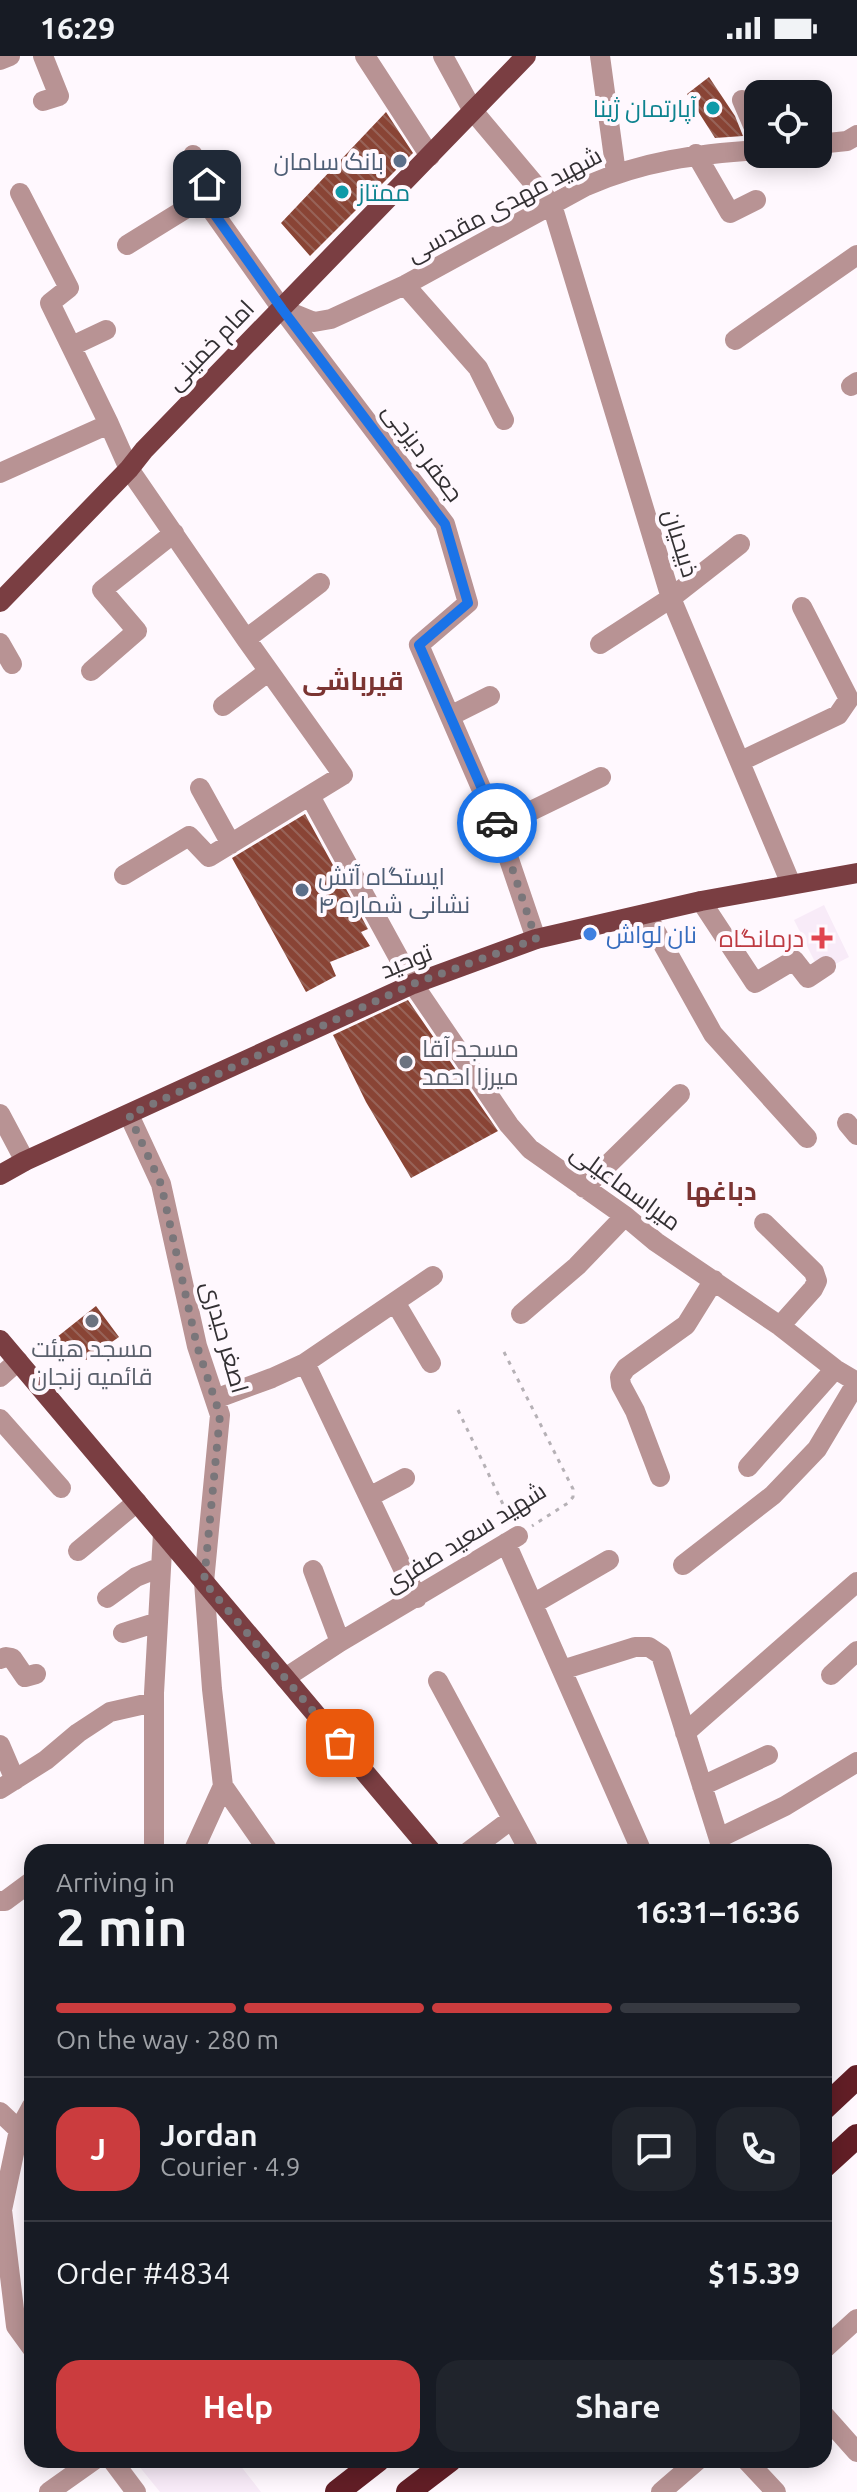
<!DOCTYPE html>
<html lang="en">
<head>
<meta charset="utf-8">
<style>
	:root { --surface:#171b24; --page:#20242c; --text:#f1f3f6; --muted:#9ea1a6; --line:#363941; --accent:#cb3c3e }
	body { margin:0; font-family:Ubuntu,Cairo,sans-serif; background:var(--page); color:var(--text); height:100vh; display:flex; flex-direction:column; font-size:30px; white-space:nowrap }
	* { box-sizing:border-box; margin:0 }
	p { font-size:26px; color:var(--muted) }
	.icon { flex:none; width:44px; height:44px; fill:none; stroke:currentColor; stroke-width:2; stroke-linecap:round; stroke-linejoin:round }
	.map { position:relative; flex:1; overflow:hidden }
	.sheet { position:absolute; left:24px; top:1788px; width:808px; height:624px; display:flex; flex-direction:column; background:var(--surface); border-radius:24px; box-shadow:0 4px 20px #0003 }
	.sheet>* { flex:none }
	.buttons { position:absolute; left:744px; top:24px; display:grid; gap:16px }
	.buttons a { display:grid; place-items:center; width:88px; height:88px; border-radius:16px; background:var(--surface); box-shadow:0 4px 20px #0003; font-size:40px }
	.pin { position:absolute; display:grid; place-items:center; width:68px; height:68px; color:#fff; margin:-34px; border-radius:16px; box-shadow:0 4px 12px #0006 }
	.courier { position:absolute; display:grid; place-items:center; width:80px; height:80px; margin:-40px; border:6px solid #1a73e8; border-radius:50%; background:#fff; color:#222; box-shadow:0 2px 10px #0007 }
	.headline em { font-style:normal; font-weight:600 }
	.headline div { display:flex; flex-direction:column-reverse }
	.headline { display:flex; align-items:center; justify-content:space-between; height:136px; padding:0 32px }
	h1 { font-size:52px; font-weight:600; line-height:60px }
	.bar { display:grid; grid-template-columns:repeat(4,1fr); gap:12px 8px; align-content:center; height:96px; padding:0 32px }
	.bar i { height:10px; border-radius:6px; background:var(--line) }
	.bar .current { background:var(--accent) }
	.bar p { grid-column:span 4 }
	.line { display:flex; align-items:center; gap:20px; padding:0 32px; border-top:2px solid var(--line) }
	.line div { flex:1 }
	.round { display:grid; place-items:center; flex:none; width:84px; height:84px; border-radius:24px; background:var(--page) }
	.primary-button { display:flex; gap:16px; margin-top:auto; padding:16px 32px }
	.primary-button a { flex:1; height:92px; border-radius:24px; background:var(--accent); color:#fff; font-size:32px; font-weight:600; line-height:92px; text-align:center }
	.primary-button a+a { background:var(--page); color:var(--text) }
	.status { display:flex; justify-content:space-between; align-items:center; height:56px; padding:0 40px; background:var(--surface); direction:ltr }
	.status svg { height:22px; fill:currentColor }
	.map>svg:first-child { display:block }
	.built { fill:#f8ebf8 }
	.building { fill:url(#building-back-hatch) }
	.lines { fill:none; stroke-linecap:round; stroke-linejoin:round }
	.path { stroke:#b6b1b6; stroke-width:3; stroke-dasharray:4 6; stroke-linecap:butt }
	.minor { stroke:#b89394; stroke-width:20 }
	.major { stroke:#7a3e42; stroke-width:20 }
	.highway { stroke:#621e26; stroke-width:24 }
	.done { stroke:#7a767a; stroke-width:8; stroke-dasharray:0 14.4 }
	.route { stroke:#1a73e8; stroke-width:10 }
	.culture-dot { fill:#0f9aa8; stroke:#fff8fe; stroke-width:3 }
	.service-dot { fill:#5c6f8a; stroke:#fff8fe; stroke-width:3 }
	.shop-dot { fill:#3f7fe0; stroke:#fff8fe; stroke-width:3 }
	.health-dot { fill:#e0444e; stroke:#fff8fe; stroke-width:3 }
	.worship-dot { fill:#6b7280; stroke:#fff8fe; stroke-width:3 }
	.labels { text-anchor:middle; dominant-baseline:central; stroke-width:8; stroke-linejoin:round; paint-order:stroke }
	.culture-label { font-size:24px; fill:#0d838f; stroke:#fff8fe; text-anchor:end }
	.service-label { font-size:24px; fill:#4e5e75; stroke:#fff8fe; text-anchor:end }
	.street-label { font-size:24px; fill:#333033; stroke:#fff8fe }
	.shop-label { font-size:24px; fill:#366cbe; stroke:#fff8fe; text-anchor:start }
	.health-label { font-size:24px; fill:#be3a42; stroke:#fff8fe; text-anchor:end }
	.worship-label { font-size:24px; fill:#5b616d; stroke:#fff8fe; text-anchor:start }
	.neighbourhood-label { font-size:26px; font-weight:bold; fill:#7b3432; stroke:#fff8fe }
</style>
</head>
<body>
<div class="status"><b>16:29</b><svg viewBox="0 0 49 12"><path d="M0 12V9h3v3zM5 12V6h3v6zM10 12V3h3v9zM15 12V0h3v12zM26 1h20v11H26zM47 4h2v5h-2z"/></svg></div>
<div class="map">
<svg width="857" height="2436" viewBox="0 0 857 2436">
	<defs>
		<pattern id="building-back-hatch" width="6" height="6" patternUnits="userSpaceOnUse" patternTransform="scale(2)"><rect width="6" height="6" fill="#894435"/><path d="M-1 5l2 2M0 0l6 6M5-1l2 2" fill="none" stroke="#976358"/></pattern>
	</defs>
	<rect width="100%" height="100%" fill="#fff8fe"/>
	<!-- built -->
	<path class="built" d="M824,849L849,901L820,916L794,864Z
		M134,2404H236L261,2436H160Z"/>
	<!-- building -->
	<path class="building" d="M709,21L735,60L743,80L715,82L687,38Z
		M386,56L413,97L310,200L281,167Z
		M305,758L368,873L361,876L370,890L330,906L336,920L306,936L232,802Z
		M408,944L498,1075L411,1122L366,1046L333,979Z
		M96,1250L119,1281L86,1304L77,1294L62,1306L47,1289Z"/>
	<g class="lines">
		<!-- path -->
		<path class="path" d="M504,1296L573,1433V1441L568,1447L532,1470
			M458,1354L510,1463"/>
		<!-- minor -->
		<path class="minor" d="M43,0L59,40L43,45
			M365,0L430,100
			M443,0L473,55L552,149L671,542L791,828
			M600,0L616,117
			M0,4L10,0
			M742,44L758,81
			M818,88L847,85L857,79
			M696,98L730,157L756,144
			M193,99L207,128L203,142
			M20,137L69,232L50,247L109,368
			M127,189L203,142L282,253L445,468L468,547L419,589L498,771L536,883
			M405,229L478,312L504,364
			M282,253L314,266L331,263L405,229L586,130C643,105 697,98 758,94
			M735,284L857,199
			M72,290L106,274
			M851,330L857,326
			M0,417L109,368L129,413L246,583L343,719L209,801L189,780L124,819
			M246,583L320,527
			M0,587L12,608
			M600,588L671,542L740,488
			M91,615L137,575L102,534L174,477
			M223,650L269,615
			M450,660L490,640
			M741,705L838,659L849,643L802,551
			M200,732L231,788
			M310,740L413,928L509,1069L530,1093L625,1160L656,1186L780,1270L835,1313L857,1326
			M498,771L601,721
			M701,845L755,927L794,904L808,922L826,910
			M646,858L713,978L807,1082
			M0,1058L25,1105
			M129,1059L161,1128L197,1290L220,1359L204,1526L212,1633L223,1730L193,1796
			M847,1067L857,1079
			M584,1132L680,1038
			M764,1167L814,1216L817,1225L813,1233L780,1270
			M395,1246L431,1307
			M521,1258L577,1210L625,1160
			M305,1307L417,1542
			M0,1321L18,1305
			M215,1343L272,1322L305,1307L433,1220
			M0,1363L61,1432
			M748,1411L835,1313
			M660,1421L635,1355L621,1329L620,1321L626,1312L686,1269L714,1224
			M369,1441L405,1422
			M506,1487L642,1796
			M78,1495L137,1446
			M683,1509L773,1439L817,1393L857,1326
			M313,1514L340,1586
			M107,1542L136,1521L161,1511
			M533,1548L609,1504
			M123,1577L158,1566
			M0,1603L6,1601L12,1602L25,1621L36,1618
			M562,1614L635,1591H649L661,1599L723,1796
			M831,1619L857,1595
			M285,1622L340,1586L518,1480
			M438,1625L530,1796
			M685,1677L857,1526
			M0,1689L15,1724
			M223,1730L269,1796
			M702,1730L768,1699
			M0,1733L46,1704L78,1677L110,1656L154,1646
			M719,1782L785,1750L857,1706
			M154,1796V1637L163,1477
			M468,1796L512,1763
			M0,1845H5L32,1825
			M32,2050L19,2074L2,2154L16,2270L32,2292
			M0,2056L19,2074
			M824,2293L857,2263
			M824,2359L857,2396
			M112,2404L136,2436
			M746,2404L776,2436
			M49,2436L94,2404
			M661,2436L698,2404"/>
		<!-- major -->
		<path class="major" d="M0,546L129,413L144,394L526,0
			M0,1119L25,1105L413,928L536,883L701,845L857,817
			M0,1284L432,1796"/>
		<!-- highway -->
		<path class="highway" d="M824,2052L857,2021
			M824,2110L857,2080
			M337,2436L378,2404
			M408,2436L450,2404"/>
	</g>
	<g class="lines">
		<!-- done -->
		<path class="done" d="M340,1687L204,1526L220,1359L197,1290L161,1128L129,1059L413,928L536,883L497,767"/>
		<!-- route -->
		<path class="route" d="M207,128L203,142L282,253L445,468L468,547L419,589L497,767"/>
	</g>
	<!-- markers -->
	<g class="culture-dot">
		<circle cx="713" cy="52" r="8"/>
		<circle cx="342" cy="136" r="8"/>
	</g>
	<g class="service-dot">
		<circle cx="400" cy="105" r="8"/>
		<circle cx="302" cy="834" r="8"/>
	</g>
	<circle class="shop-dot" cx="590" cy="878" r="8"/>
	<path class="health-dot" d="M818 870h8v8h8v8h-8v8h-8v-8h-8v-8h8z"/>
	<g class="worship-dot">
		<circle cx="406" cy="1006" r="8"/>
		<circle cx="92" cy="1265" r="8"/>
	</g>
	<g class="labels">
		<!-- culture labels -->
		<g class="culture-label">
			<text x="697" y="52">آپارتمان ژینا</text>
			<text x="358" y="136" text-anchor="start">ممتاز</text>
		</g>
		<!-- service labels -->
		<g class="service-label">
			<text x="384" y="105">بانک سامان</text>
			<text x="318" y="820" text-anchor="start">ایستگاه آتش<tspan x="318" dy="28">نشانی شماره ۴</tspan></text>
		</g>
		<!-- street labels -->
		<g class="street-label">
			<text transform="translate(504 148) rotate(-28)">شهید مهدی مقدسی</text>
			<text transform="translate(210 289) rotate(-46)">امام خمینی</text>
			<text transform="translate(423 396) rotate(53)">جعفر دیزجی</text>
			<text transform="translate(681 487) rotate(73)">ذبیحیان</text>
			<text transform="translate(406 905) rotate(-22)">توحید</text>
			<text transform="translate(626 1131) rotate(36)">میراسماعیلی</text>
			<text transform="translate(225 1281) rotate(74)">اصغر حیدری</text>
			<text transform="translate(465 1481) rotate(-32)">شهید سعید صفری</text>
		</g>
		<!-- shop labels -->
		<g class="shop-label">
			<text x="606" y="878">نان لواش</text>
		</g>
		<!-- health labels -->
		<g class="health-label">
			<text x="804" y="882">درمانگاه</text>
		</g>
		<!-- worship labels -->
		<g class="worship-label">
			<text x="422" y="992">مسجد آقا<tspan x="422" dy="28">میرزا احمد</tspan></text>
			<text x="92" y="1292" text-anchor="middle">مسجد هیئت<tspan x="92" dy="28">قائمیه زنجان</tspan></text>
		</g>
		<!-- neighbourhood labels -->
		<g class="neighbourhood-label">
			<text x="353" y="624">قیرباشی</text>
			<text x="721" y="1134">دباغها</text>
		</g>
	</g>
</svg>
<div class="buttons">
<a><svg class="icon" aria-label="locate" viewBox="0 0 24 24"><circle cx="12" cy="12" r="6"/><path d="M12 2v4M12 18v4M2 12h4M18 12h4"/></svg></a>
</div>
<div class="pin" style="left:340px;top:1687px;background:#ea580c"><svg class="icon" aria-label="bag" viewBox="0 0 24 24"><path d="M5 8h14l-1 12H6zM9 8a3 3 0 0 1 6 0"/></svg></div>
<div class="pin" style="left:207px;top:128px;background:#1f2937"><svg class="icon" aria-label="home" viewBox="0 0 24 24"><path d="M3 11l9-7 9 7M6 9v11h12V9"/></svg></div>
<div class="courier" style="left:497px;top:767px"><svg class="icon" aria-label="car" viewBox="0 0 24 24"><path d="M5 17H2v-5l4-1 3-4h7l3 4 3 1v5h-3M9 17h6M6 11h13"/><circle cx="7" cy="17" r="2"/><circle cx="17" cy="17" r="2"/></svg></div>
<section class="sheet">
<div class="headline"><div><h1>2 min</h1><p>Arriving in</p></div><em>16:31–16:36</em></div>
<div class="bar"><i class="current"></i><i class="current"></i><i class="current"></i><i></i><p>On the way · 280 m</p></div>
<div class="line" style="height:144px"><b class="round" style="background:var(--accent);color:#fff">J</b><div><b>Jordan</b><p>Courier · 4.9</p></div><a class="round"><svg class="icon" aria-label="chat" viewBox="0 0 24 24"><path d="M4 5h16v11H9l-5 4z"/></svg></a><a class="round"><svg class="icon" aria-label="phone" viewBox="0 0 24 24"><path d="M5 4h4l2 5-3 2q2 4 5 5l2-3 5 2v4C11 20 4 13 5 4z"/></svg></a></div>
<div class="line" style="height:104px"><div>Order #4834</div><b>$15.39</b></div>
<div class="primary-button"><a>Help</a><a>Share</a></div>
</section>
</div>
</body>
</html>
